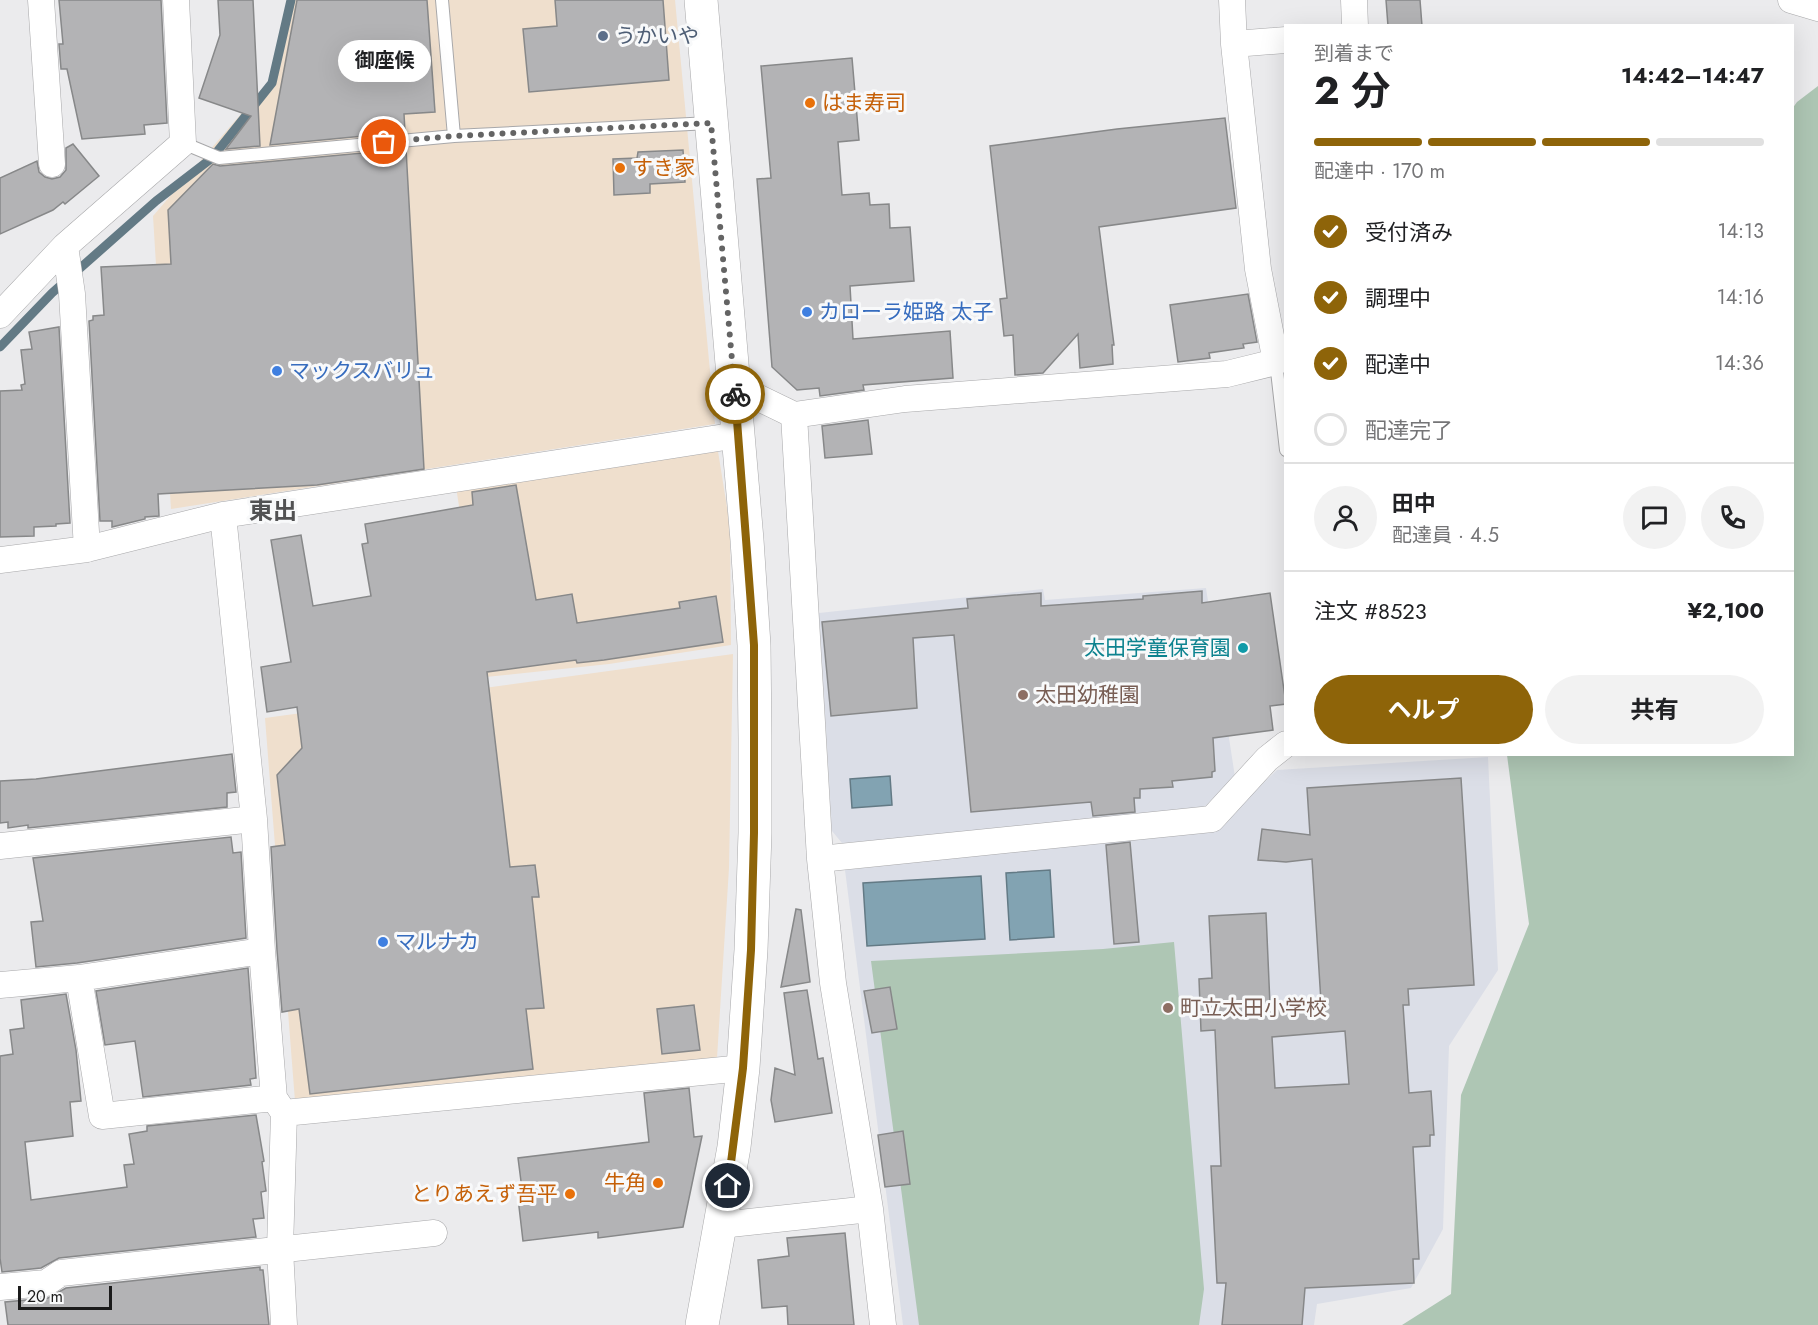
<!DOCTYPE html>
<html lang="ja">
<head>
<meta charset="utf-8">
<style>
	:root { --surface:#fff; --page:#f2f2f2; --text:#202124; --muted:#757577; --line:#e0e0e0; --accent:#8e6409 }
	body { margin:0; font-family:Jost,"Noto Sans JP",sans-serif; background:var(--page); color:var(--text); height:100vh; display:flex; flex-direction:column; font-size:22px; white-space:nowrap }
	* { box-sizing:border-box; margin:0 }
	p { font-size:20px; color:var(--muted) }
	.icon { flex:none; width:33px; height:33px; fill:none; stroke:currentColor; stroke-width:2; stroke-linecap:round; stroke-linejoin:round }
	.map { position:relative; flex:1; overflow:hidden }
	.sheet { position:absolute; left:1284px; top:24px; width:510px; height:732px; display:flex; flex-direction:column; background:var(--surface); border-radius:0px; box-shadow:0 6px 24px #0002 }
	.sheet>* { flex:none }
	.scale { position:absolute; left:18px; bottom:15px; width:94px; box-sizing:border-box; padding-left:6px; border:3px solid #1b1b1b; border-top:0; font-size:16px; line-height:21px; white-space:nowrap; color:#1b1b1b; -webkit-text-stroke:4px #f8f9fa; paint-order:stroke }
	.pin { position:absolute; display:grid; place-items:center; width:51px; height:51px; color:#fff; margin:-26px; border:3px solid #fff; border-radius:50%; box-shadow:0 2px 6px #0007 }
	.courier { position:absolute; display:grid; place-items:center; width:60px; height:60px; margin:-30px; border:4px solid #8e6409; border-radius:50%; background:#fff; color:#222; box-shadow:0 2px 8px #0007 }
	.bubble { position:absolute; height:42px; border-radius:21px; background:var(--surface); box-shadow:0 6px 24px #0002; font-size:20px; font-weight:700; line-height:42px; text-align:center }
	.headline em { font-style:normal; font-weight:700 }
	.headline div { display:flex; flex-direction:column-reverse }
	.headline { display:flex; align-items:center; justify-content:space-between; height:102px; padding:0 30px }
	h1 { font-size:39px; font-weight:700; line-height:45px }
	.bar { display:grid; grid-template-columns:repeat(4,1fr); gap:9px 6px; align-content:center; height:72px; padding:0 30px }
	.bar i { height:8px; border-radius:4px; background:var(--line) }
	.bar .on { background:var(--accent) }
	.bar p { grid-column:span 4 }
	.line { display:flex; align-items:center; gap:15px; padding:0 30px; border-top:2px solid var(--line) }
	.line div { flex:1 }
	.round { display:grid; place-items:center; flex:none; width:63px; height:63px; border-radius:32px; background:var(--page) }
	ol { padding:0 30px; list-style:none }
	li { display:flex; align-items:center; gap:18px; height:66px }
	li p { margin-inline-start:auto }
	li .icon { padding:6px; border-radius:50%; background:var(--accent); color:#fff; stroke-width:4 }
	li:last-child { color:var(--muted) }
	li i { width:33px; height:33px; border:3px solid var(--line); border-radius:50% }
	.primary-button { display:flex; gap:12px; margin-top:auto; padding:12px 30px }
	.primary-button a { flex:1; height:69px; border-radius:36px; background:var(--accent); color:#fff; font-size:24px; font-weight:700; line-height:69px; text-align:center }
	.primary-button a+a { background:var(--page); color:var(--text) }
	.map>svg:first-child { display:block }
	.commercial { fill:#efdfcd }
	.built { fill:#dbdee7 }
	.green { fill:#aec6b4 }
	.water { fill:#82a3b2; stroke:#637a85; stroke-width:1.5 }
	.lines { fill:none; stroke-linecap:round; stroke-linejoin:round }
	.stream { stroke:#637a85; stroke-width:9 }
	.building { fill:#b3b3b5; stroke:#878889; stroke-width:1.5; fill-rule:evenodd }
	.lane-casing { stroke:#a8a8aa; stroke-width:14 }
	.street-casing { stroke:#a8a8aa; stroke-width:27 }
	.highway-casing { stroke:#a8a8aa; stroke-width:34 }
	.lane { stroke:#fff; stroke-width:12 }
	.street { stroke:#fff; stroke-width:26 }
	.highway { stroke:#fff; stroke-width:33 }
	.done { stroke:#646464; stroke-width:6; stroke-dasharray:0 10.8 }
	.route { stroke:#8e6409; stroke-width:8 }
	.service-dot { fill:#5c6f8a; stroke:#f8f9fa; stroke-width:2 }
	.food-dot { fill:#e8710a; stroke:#f8f9fa; stroke-width:2 }
	.shop-dot { fill:#3f7fe0; stroke:#f8f9fa; stroke-width:2 }
	.culture-dot { fill:#0f9aa8; stroke:#f8f9fa; stroke-width:2 }
	.education-dot { fill:#8d6e63; stroke:#f8f9fa; stroke-width:2 }
	.labels { text-anchor:middle; dominant-baseline:central; stroke-width:6; stroke-linejoin:round; paint-order:stroke }
	.service-label { font-size:21px; fill:#4e5e75; stroke:#f8f9fa; text-anchor:start }
	.food-label { font-size:21px; fill:#c56008; stroke:#f8f9fa; text-anchor:start }
	.shop-label { font-size:21px; fill:#366cbe; stroke:#f8f9fa; text-anchor:start }
	.culture-label { font-size:21px; fill:#0d838f; stroke:#f8f9fa; text-anchor:end }
	.education-label { font-size:21px; fill:#785e54; stroke:#f8f9fa; text-anchor:start }
	.quarter-label { font-size:24px; font-weight:bold; fill:#525253; stroke:#f8f9fa }
</style>
</head>
<body>
<div class="map">
<svg width="1818" height="1325" viewBox="0 0 1818 1325">
	<rect width="100%" height="100%" fill="#ebebed"/>
	<!-- commercial -->
	<path class="commercial" d="M293,0H675L715,424L171,509L153,216L278,71Z
		M717,445L730,526L731,645L609,664L486,677L456,487Z
		M733,654L729,868L717,1058L295,1101L265,718Z"/>
	<!-- built -->
	<path class="built" d="M1206,588L1235,777L1198,813L842,843L832,831L819,613L1043,589L1045,600Z
		M1488,757L1498,970L1449,1046L1443,1229L1411,1288L1317,1304L1314,1325H903L845,870L1216,829L1277,770Z"/>
	<!-- green -->
	<path class="green" d="M1818,86V1325H1402L1451,1294L1461,1095L1529,924L1507,755L1792,754V109L1797,102Z
		M1174,942L1204,1289L1199,1325H919L871,961L1103,949Z"/>
	<!-- water -->
	<path class="water" d="M890,776L892,805L852,808L850,779Z
		M1050,870L1054,937L1010,940L1006,873Z
		M981,876L985,939L867,946L863,883Z"/>
	<g class="lines">
		<!-- stream -->
		<path class="stream" d="M0,347L52,293L156,201L212,158L272,83L291,0"/>
	</g>
	<!-- building -->
	<path class="building" d="M59,0H161L167,123L144,125L145,134L82,139L67,69H61L59,44H63Z
		M218,0H253L260,146L226,149L251,116L199,98L220,35Z
		M297,0H427L435,112L404,114L405,132L270,145Z
		M555,0H663L669,80L529,92L523,29L557,26Z
		M1386,0H1420L1422,26H1388Z
		M852,58L859,140L838,142L842,195L869,193L870,205L889,204L890,228L910,227L914,281L850,286L853,339L950,331L953,378L863,385L864,390L820,396L819,388L797,390L772,367L757,179L771,178L761,66Z
		M1225,118L1236,208L1099,227L1114,345H1112L1113,364L1080,368L1078,334L1043,373L1015,375L1013,335L1004,336L1000,299L1007,298L990,146L1117,129Z
		M73,144L99,176L65,204L63,202L53,210L0,234V178L37,161L39,172L45,177L52,179L60,177L66,170V148Z
		M406,149L424,469L317,485L158,494L159,516L145,517V519L112,527V521H100L89,321L93,320V316L104,315L101,267L171,264L168,210L213,164L220,166Z
		M683,150L685,182L650,184V193L614,195L613,159L637,158L638,152Z
		M1248,294L1257,342L1243,344L1244,348L1209,353L1210,358L1178,362L1170,305Z
		M59,327L70,523L56,524V526L34,527V536L0,537V391L22,390L21,385L25,384L21,350L32,349L29,332Z
		M868,420L872,454L825,458L822,426Z
		M516,485L536,600L572,594L577,623L680,608L679,602L716,596L723,642L604,660L577,663L576,660L487,672L510,867L535,865L539,897H532L544,1008L526,1009L533,1069L310,1094L299,1009L282,1012L277,950L271,847L285,845L277,775L302,748L297,707L267,712L261,667L291,662L271,540L301,535L313,606L371,596L362,544L368,543L365,524L473,505L472,492Z
		M1202,591V603L1270,593L1286,704L1270,706L1273,730L1213,738L1215,771L1212,772V777L1172,781L1173,787L1140,789V798H1134L1135,812L1093,816L1091,802L971,812L954,635L913,638L917,708L831,716L822,622L968,608L967,599L1041,593V606L1143,599V596Z
		M232,754L236,792L227,793V807L28,828V825L8,828V822L0,823V781L36,779Z
		M1461,778L1474,985L1408,989L1409,1005H1403L1409,1093L1431,1091L1434,1135H1430V1146L1413,1147L1419,1259H1413L1414,1283L1305,1288L1302,1325H1222L1226,1283H1217L1211,1166H1221L1215,1030L1201,1031L1199,979L1212,978L1209,916L1266,913L1270,1005L1321,1002L1312,859L1286,862L1258,860L1262,829L1310,835L1307,788ZM1345,1031L1349,1084L1275,1088L1272,1037Z
		M231,837L233,853L241,852L246,938L77,963L36,967L31,922L43,921L33,858Z
		M1130,842L1139,942L1114,944L1106,845Z
		M796,909L801,910L810,982L781,987Z
		M248,968L256,1078L250,1079L251,1085L143,1097L135,1041L105,1045L96,991Z
		M890,987L897,1029L872,1033L864,991Z
		M807,990L818,1059L823,1058L832,1113L775,1122L771,1100L775,1068L795,1075L784,993Z
		M66,994L76,1050L81,1101L70,1102L73,1136L25,1142L31,1200L127,1187L124,1165L134,1164L129,1134L147,1131V1126L256,1115L264,1161L262,1162L266,1191L261,1192L264,1218L253,1219L256,1237L59,1258L41,1268L2,1272L0,1258V1056L13,1054L10,1030L24,1028L21,1000Z
		M694,1005L700,1050L662,1054L657,1009Z
		M689,1088L694,1137L702,1136L683,1227L598,1238V1232L523,1241L518,1198L523,1197L518,1158L649,1142L644,1093Z
		M903,1131L910,1184L885,1187L878,1135Z
		M845,1233L854,1325H788L787,1306L762,1308L758,1260L789,1256L787,1238Z
		M260,1267V1270H263L269,1325H8L5,1302L48,1298L66,1288Z"/>
	<g class="lines">
		<defs>
			<path id="lane" d="M442,0L454,136
				M183,143L219,158L454,136L710,123
				M1276,362L1286,450"/>
			<path id="street" d="M41,0L52,164
				M1354,0L1355,26
				M1791,0L1818,8
				M1234,44L1286,40
				M65,246L72,294L87,549
				M0,315L65,246L183,143L176,0
				M734,386L794,415L905,399L1227,374L1276,362L1258,269L1234,44L1232,0
				M794,415L820,859L833,983L870,1209L883,1325
				M223,515L254,819L262,951L274,1098L284,1113L280,1249L284,1325
				M0,560L87,549L223,515L738,435
				M0,846L254,819
				M820,859L1212,819L1267,759L1286,744
				M79,978L102,1116L274,1098
				M0,985L79,978L262,951
				M284,1113L743,1068
				M721,1225L870,1209
				M0,1287L46,1283L61,1273L434,1233"/>
			<path id="highway" d="M701,0L747,540L754,645L755,739V833L751,950L743,1068L734,1147L702,1325"/>
		</defs>
		<!-- lane casing -->
		<use href="#lane" class="lane-casing"/>
		<!-- street casing -->
		<use href="#street" class="street-casing"/>
		<!-- highway casing -->
		<use href="#highway" class="highway-casing"/>
		<!-- lane -->
		<use href="#lane" class="lane"/>
		<!-- street -->
		<use href="#street" class="street"/>
		<!-- highway -->
		<use href="#highway" class="highway"/>
	</g>
	<g class="lines">
		<!-- done -->
		<path class="done" d="M384,142L454,136L711,123L735,394"/>
		<!-- route -->
		<path class="route" d="M728,1186L743,1068L751,950L754,833V645L735,394"/>
	</g>
	<!-- markers -->
	<circle class="service-dot" cx="603" cy="36" r="6"/>
	<g class="food-dot">
		<circle cx="810" cy="103" r="6"/>
		<circle cx="620" cy="168" r="6"/>
		<circle cx="658" cy="1183" r="6"/>
		<circle cx="570" cy="1194" r="6"/>
	</g>
	<g class="shop-dot">
		<circle cx="807" cy="312" r="6"/>
		<circle cx="277" cy="371" r="6"/>
		<circle cx="383" cy="942" r="6"/>
	</g>
	<circle class="culture-dot" cx="1243" cy="648" r="6"/>
	<g class="education-dot">
		<circle cx="1023" cy="695" r="6"/>
		<circle cx="1168" cy="1008" r="6"/>
	</g>
	<g class="labels">
		<!-- service labels -->
		<g class="service-label">
			<text x="615" y="36">うかいや</text>
		</g>
		<!-- food labels -->
		<g class="food-label">
			<text x="822" y="103">はま寿司</text>
			<text x="632" y="168">すき家</text>
			<text x="646" y="1183" text-anchor="end">牛角</text>
			<text x="558" y="1194" text-anchor="end">とりあえず吾平</text>
		</g>
		<!-- shop labels -->
		<g class="shop-label">
			<text x="819" y="312">カローラ姫路 太子</text>
			<text x="289" y="371">マックスバリュ</text>
			<text x="395" y="942">マルナカ</text>
		</g>
		<!-- culture labels -->
		<g class="culture-label">
			<text x="1231" y="648">太田学童保育園</text>
		</g>
		<!-- education labels -->
		<g class="education-label">
			<text x="1035" y="695">太田幼稚園</text>
			<text x="1180" y="1008">町立太田小学校</text>
		</g>
		<!-- quarter labels -->
		<g class="quarter-label">
			<text x="273" y="510">東出</text>
		</g>
	</g>
</svg>
<div class="scale">20 m</div>
<div class="pin" style="left:384px;top:142px;background:#ea580c"><svg class="icon" aria-label="bag" viewBox="0 0 24 24"><path d="M5 8h14l-1 12H6zM9 8a3 3 0 0 1 6 0"/></svg></div>
<div class="pin" style="left:728px;top:1186px;background:#1f2937"><svg class="icon" aria-label="home" viewBox="0 0 24 24"><path d="M3 11l9-7 9 7M6 9v11h12V9"/></svg></div>
<div class="courier" style="left:735px;top:394px"><svg class="icon" aria-label="bike" viewBox="0 0 24 24"><circle cx="6" cy="16" r="4"/><circle cx="18" cy="16" r="4"/><path d="M6 16l4-8h5l3 8M10 8l3 8H6M13 5h3"/></svg></div>
<div class="bubble" style="left:338px;top:40px;width:93px">御座候</div>
<section class="sheet">
<div class="headline"><div><h1>2 分</h1><p>到着まで</p></div><em>14:42–14:47</em></div>
<div class="bar"><i class="on"></i><i class="on"></i><i class="on"></i><i></i><p>配達中 · 170 m</p></div>
<ol>
<li><svg class="icon" aria-label="check" viewBox="0 0 24 24"><path d="M5 12l5 5 9-10"/></svg>受付済み<p>14:13</p></li>
<li><svg class="icon" aria-label="check" viewBox="0 0 24 24"><path d="M5 12l5 5 9-10"/></svg>調理中<p>14:16</p></li>
<li><svg class="icon" aria-label="check" viewBox="0 0 24 24"><path d="M5 12l5 5 9-10"/></svg>配達中<p>14:36</p></li>
<li><i></i>配達完了</li>
</ol>
<div class="line" style="height:108px"><a class="round"><svg class="icon" aria-label="person" viewBox="0 0 24 24"><circle cx="12" cy="8" r="4"/><path d="M4 21q1-7 8-7t8 7"/></svg></a><div><b>田中</b><p>配達員 · 4.5</p></div><a class="round"><svg class="icon" aria-label="chat" viewBox="0 0 24 24"><path d="M4 5h16v11H9l-5 4z"/></svg></a><a class="round"><svg class="icon" aria-label="phone" viewBox="0 0 24 24"><path d="M5 4h4l2 5-3 2q2 4 5 5l2-3 5 2v4C11 20 4 13 5 4z"/></svg></a></div>
<div class="line" style="height:78px"><div>注文 #8523</div><b>¥2,100</b></div>
<div class="primary-button"><a>ヘルプ</a><a>共有</a></div>
</section>
</div>
</body>
</html>
